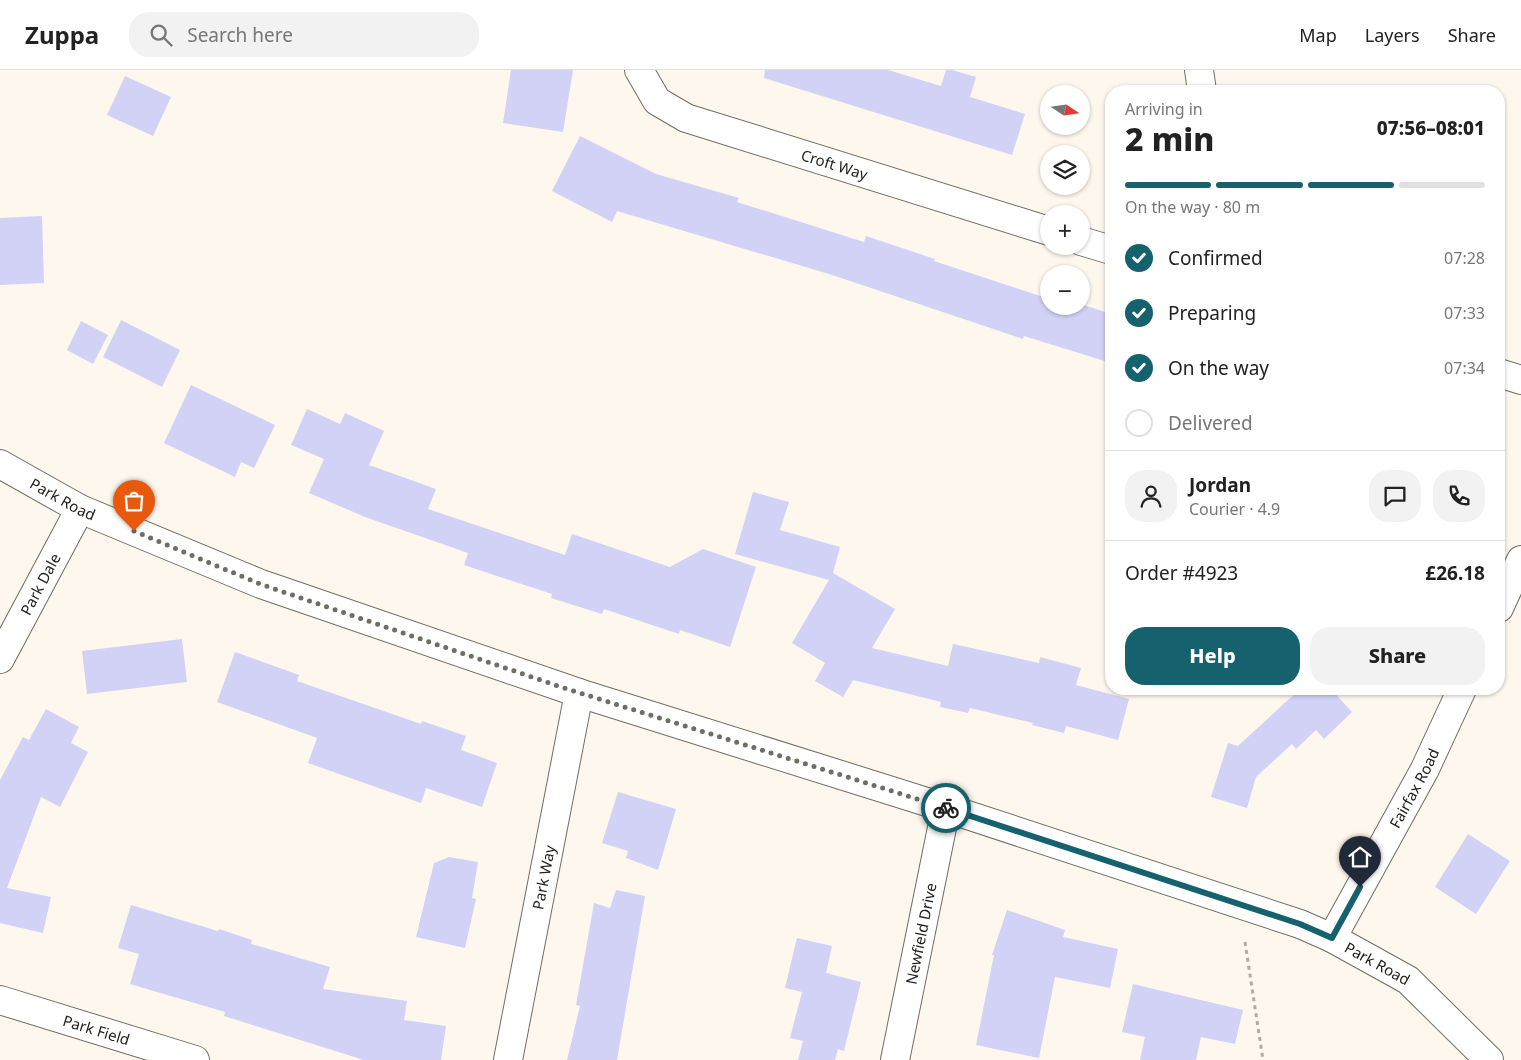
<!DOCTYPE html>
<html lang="en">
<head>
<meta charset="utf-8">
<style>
	:root { --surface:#fff; --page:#f2f2f2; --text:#222; --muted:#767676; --line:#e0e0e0; --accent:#15616d }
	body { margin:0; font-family:"Noto Sans",sans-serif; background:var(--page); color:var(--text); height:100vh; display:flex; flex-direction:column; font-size:19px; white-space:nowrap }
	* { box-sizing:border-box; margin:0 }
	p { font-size:16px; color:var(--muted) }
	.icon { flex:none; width:28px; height:28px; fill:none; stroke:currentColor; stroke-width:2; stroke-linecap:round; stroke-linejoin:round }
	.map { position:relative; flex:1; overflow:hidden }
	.side { position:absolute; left:1105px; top:15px; width:400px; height:610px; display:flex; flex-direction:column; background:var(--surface); border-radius:20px; box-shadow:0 1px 4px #0004 }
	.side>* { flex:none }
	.needle { width:32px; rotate:103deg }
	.tools { position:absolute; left:1040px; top:15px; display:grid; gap:10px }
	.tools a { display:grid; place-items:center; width:50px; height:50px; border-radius:50%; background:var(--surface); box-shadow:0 1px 4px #0004; font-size:25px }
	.pin { position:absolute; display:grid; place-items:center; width:42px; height:42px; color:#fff; margin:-51px -21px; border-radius:50% 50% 50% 0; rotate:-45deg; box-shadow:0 0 5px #0007 }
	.pin .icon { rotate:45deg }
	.courier { position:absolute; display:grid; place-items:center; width:50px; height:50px; margin:-25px; border:4px solid #15616d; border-radius:50%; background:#fff; color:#222; box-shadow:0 1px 6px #0007 }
	.overview em { font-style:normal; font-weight:800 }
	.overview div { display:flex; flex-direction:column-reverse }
	.overview { display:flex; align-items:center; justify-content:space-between; height:85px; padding:0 20px }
	h1 { font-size:32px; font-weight:800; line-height:38px }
	.bar { display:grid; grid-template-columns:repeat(4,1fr); gap:8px 5px; align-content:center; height:60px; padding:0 20px }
	.bar i { height:6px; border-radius:4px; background:var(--line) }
	.bar .active { background:var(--accent) }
	.bar p { grid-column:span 4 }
	.line { display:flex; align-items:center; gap:12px; padding:0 20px; border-top:1px solid var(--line) }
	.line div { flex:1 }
	.round { display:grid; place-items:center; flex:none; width:52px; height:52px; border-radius:20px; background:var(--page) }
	ol { padding:0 20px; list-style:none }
	li { display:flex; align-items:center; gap:15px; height:55px }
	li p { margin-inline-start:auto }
	li .icon { padding:5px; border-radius:50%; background:var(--accent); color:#fff; stroke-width:4 }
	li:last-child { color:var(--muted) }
	li i { width:28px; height:28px; border:2px solid var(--line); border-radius:50% }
	.button { display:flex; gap:10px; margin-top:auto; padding:10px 20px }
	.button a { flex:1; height:58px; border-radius:20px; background:var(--accent); color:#fff; font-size:20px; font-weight:800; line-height:58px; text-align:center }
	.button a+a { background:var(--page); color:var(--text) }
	header { display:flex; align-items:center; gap:30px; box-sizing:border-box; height:70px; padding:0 25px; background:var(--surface); border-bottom:1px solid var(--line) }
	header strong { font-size:24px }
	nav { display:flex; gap:28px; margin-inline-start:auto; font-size:18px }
	.search { width:350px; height:45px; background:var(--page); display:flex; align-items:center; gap:12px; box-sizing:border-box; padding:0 18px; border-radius:20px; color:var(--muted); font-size:19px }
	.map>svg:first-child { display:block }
	.building { fill:#d1d2f5 }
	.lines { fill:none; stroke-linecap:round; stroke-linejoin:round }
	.street-casing { stroke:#726c63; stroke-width:30 }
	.path { stroke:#b0aba3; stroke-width:3; stroke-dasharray:4 4; stroke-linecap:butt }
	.street { stroke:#fff; stroke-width:28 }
	.done { stroke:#706c66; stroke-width:5; stroke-dasharray:0 9 }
	.route { stroke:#15616d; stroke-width:6 }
	.labels { text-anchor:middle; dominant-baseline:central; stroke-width:4; stroke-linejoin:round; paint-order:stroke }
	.street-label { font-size:15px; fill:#23211d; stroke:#fff }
</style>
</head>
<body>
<header>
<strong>Zuppa</strong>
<div class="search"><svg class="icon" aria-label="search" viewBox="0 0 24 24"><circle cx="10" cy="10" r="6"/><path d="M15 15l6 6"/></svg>Search here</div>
<nav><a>Map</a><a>Layers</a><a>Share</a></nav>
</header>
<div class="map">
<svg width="1521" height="990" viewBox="0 0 1521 990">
	<rect width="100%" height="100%" fill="#fef7ed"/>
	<!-- building -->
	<path class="building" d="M511,0H573L563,62L503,53Z
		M765,0H888L941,16L946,0H952L976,7L970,27L1025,44L1012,85L764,8Z
		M125,6L171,27L153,66L107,45Z
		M580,66L656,104L739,128L737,132L864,172L866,166L935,189L934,191L1049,229V236H1070L1081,240V234L1111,244V293L1024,266L1023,269L829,204L617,141L612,152L552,121Z
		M42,146L44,213L0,215V148Z
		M121,250L180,280L162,317L103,287Z
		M81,251L108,265L93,294L67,280Z
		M191,315L275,355L254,398L241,392L235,407L164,373Z
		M307,339L340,354L345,343L384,361L369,395L436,419L428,439L565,485L572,464L670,497L703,479L756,497L730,577L680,560L679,564L604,539L602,544L551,528L552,524L464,495L468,483L365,447L309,423L324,389L291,375Z
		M753,422L789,432L780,460L840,477L833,503L895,539L872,578L948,596L953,574L1039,593L1040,587L1081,598L1076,615L1129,629L1118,670L1066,656L1064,663L1032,655L1033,653L970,638L968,643L940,637L941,632L853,610L843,627L815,611L825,593L792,573L829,510L735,484Z
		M182,569L187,612L87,624L82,581Z
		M235,582L299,605L297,611L421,654L422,651L466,666L461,680L497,693L482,737L426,718L421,733L308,693L317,668L217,632Z
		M1300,619H1331L1352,642L1324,669L1316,660L1296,679L1292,674L1256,707L1247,738L1211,727L1228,673L1238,676Z
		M46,639L79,657L71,673L88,682L60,737L41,727L7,818L51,827L43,863L0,853V710L23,667L29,670Z
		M618,722L676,739L658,800L626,788L628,781L602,773Z
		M1468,764L1510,791L1476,844L1435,817Z
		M449,787L478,792L472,828L476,829L465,878L416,867L434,793Z
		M616,820L645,826L617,990H567L580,936L576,935L594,833L610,838Z
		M131,835L218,861L219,859L252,870L251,874L330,897L323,919L407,931L404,950L446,956L441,990H364L224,946L225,942L130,914L139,884L118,878Z
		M1007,840L1065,860L1063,867L1118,879L1110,918L1055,907L1039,988L976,975L994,885H992Z
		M797,868L832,876L826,903L861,912L844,981L838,979L835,990H798L803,971L790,968L802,922L785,918Z
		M1133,914L1243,940L1235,974L1201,967L1196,990H1140L1145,967L1122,962Z"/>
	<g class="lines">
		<defs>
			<g id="street">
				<path id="s1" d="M639,0L657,31L686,48L1049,161"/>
				<path d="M1199,0L1202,21"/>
				<path d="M1081,171L1111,180"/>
				<path d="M1499,303L1521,310"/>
				<path id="s2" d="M0,394L80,439L261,514L579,623L946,738L1300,854L1332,868L1408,910L1489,990"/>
				<path d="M1499,538L1521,490"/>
				<path id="s3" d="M0,589L80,439"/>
				<path id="s4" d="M1332,868L1425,699L1462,619"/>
				<path id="s5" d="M0,930L195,990"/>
				<path id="s6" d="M508,990L579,623"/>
				<path id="s7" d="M895,990L946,738"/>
			</g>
		</defs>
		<!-- street casing -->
		<use href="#street" class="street-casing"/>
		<!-- path -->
		<path class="path" d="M1245,872L1263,990"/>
		<!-- street -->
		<use href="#street" class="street"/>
	</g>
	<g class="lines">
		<!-- done -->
		<path class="done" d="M134,461L260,514L561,617L946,738"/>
		<!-- route -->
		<path class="route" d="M946,738L1300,854L1332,868L1360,817"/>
	</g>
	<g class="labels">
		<!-- street labels -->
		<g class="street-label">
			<text stroke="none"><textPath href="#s1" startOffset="225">Croft Way</textPath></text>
			<text stroke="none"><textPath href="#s2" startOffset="72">Park Road</textPath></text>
			<text stroke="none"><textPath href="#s3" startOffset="85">Park Dale</textPath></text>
			<text stroke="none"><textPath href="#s4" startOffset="171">Fairfax Road</textPath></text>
			<text stroke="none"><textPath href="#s6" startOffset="186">Park Way</textPath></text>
			<text stroke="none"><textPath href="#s7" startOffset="129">Newfield Drive</textPath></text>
			<text stroke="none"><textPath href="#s2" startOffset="1468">Park Road</textPath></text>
			<text stroke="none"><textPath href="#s5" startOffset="101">Park Field</textPath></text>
		</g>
	</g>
</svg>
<div class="tools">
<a><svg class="needle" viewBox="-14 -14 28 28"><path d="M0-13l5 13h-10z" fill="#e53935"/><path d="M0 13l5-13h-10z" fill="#767676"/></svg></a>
<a><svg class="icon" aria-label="layers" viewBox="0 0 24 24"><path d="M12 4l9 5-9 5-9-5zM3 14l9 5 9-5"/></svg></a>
<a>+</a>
<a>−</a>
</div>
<div class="pin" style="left:134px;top:461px;background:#ea580c"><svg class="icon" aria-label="bag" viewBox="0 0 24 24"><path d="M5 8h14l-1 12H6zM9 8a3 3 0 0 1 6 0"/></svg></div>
<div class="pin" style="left:1360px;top:817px;background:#1f2937"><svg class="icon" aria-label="home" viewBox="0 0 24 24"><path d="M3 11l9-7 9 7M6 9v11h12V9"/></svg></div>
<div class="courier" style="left:946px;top:738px"><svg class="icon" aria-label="bike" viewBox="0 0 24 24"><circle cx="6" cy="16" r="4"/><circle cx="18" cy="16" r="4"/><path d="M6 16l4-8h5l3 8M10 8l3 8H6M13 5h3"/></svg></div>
<section class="side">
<div class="overview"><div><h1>2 min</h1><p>Arriving in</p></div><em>07:56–08:01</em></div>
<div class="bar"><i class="active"></i><i class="active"></i><i class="active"></i><i></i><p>On the way · 80 m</p></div>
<ol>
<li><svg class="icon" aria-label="check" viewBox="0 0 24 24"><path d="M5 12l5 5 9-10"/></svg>Confirmed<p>07:28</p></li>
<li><svg class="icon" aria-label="check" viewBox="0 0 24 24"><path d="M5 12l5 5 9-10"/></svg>Preparing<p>07:33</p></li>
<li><svg class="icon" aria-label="check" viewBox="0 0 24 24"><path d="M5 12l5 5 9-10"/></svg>On the way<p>07:34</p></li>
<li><i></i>Delivered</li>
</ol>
<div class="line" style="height:90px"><a class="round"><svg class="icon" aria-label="person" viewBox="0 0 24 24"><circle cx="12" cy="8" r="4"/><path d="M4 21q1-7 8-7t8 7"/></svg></a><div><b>Jordan</b><p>Courier · 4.9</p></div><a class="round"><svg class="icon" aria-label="chat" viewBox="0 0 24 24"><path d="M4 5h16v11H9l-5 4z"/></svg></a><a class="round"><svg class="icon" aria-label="phone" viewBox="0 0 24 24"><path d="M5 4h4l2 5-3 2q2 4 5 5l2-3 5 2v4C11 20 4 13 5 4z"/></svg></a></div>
<div class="line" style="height:65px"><div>Order #4923</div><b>£26.18</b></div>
<div class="button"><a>Help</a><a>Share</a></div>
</section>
</div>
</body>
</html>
